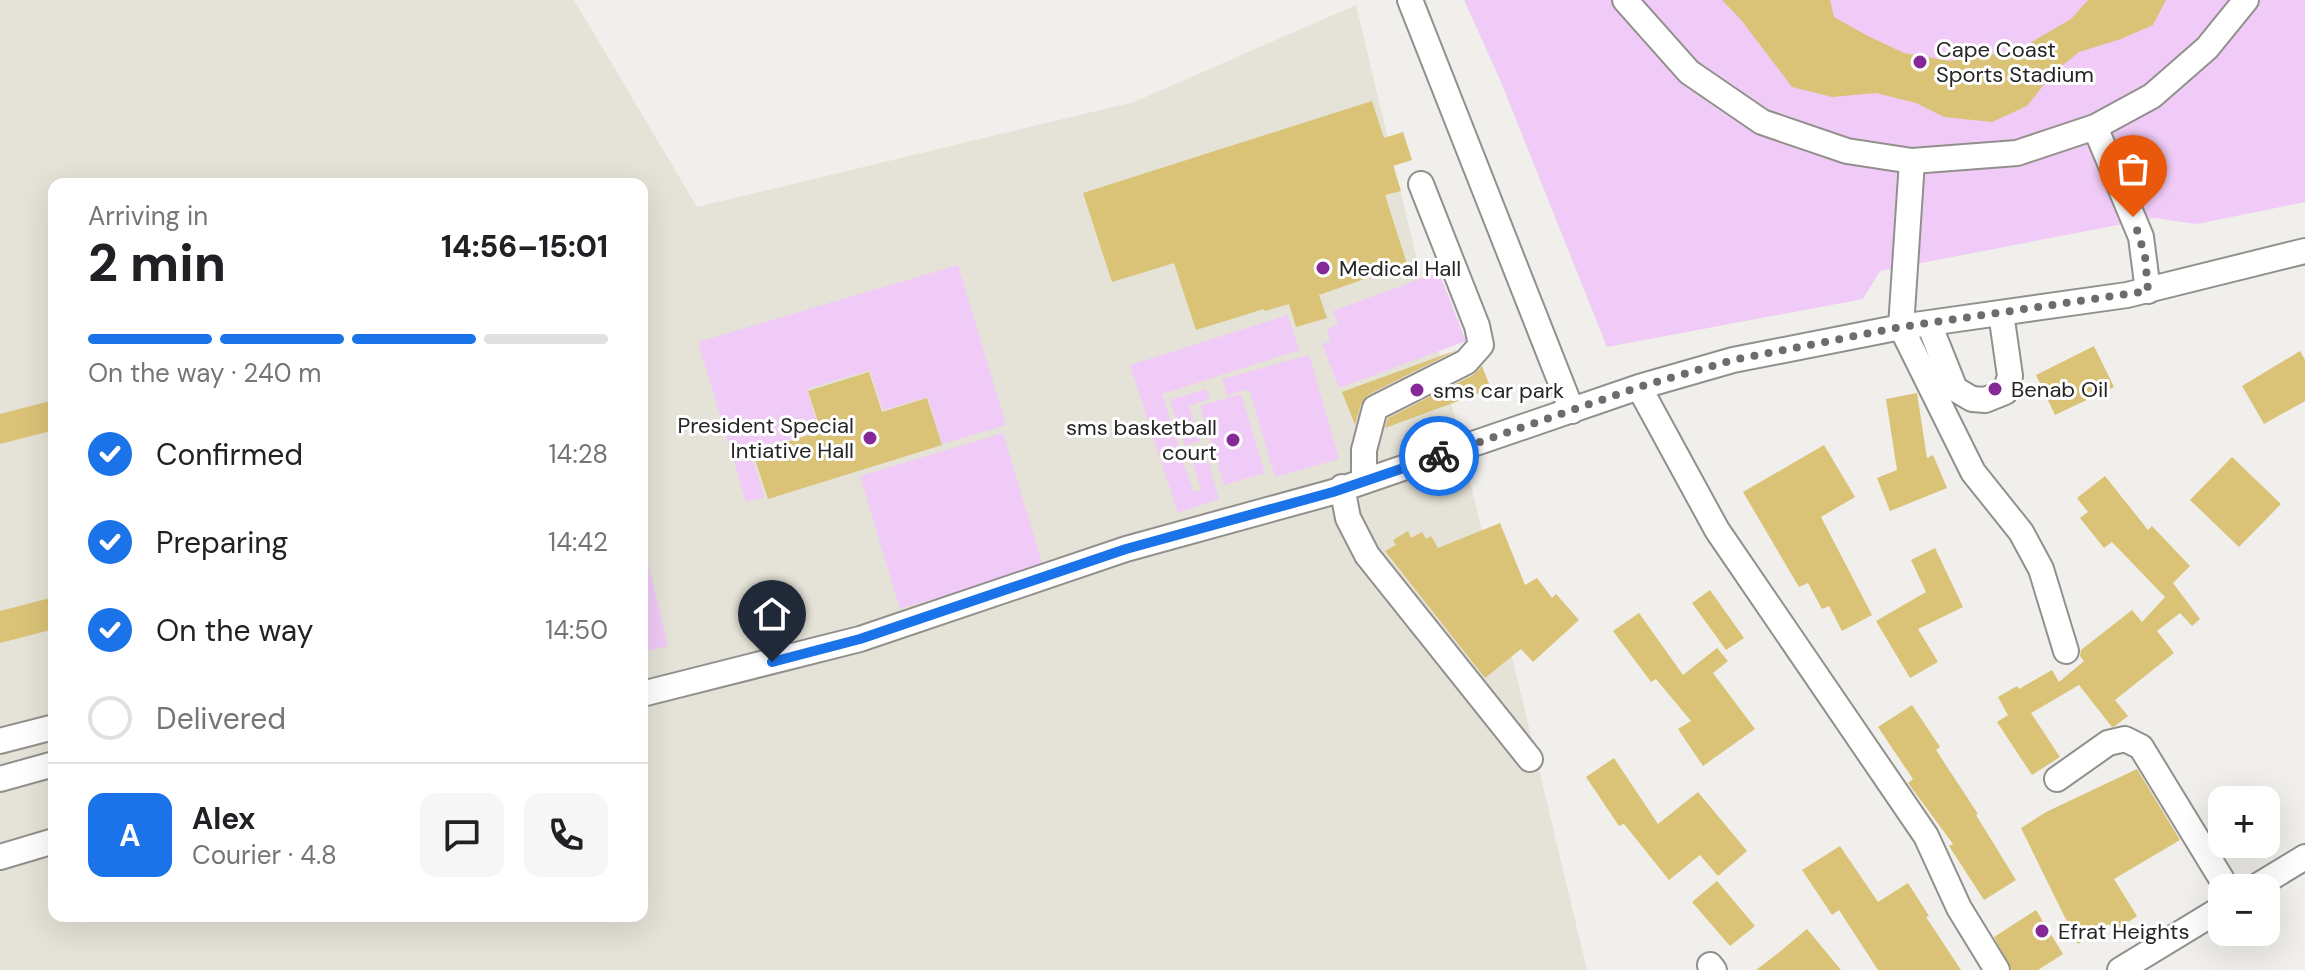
<!DOCTYPE html>
<html lang="en">
<head>
<meta charset="utf-8">
<style>
	:root { --surface:#fff; --page:#f6f6f6; --text:#202124; --muted:#757577; --line:#e0e0e0; --accent:#1a73e8 }
	body { margin:0; font-family:"DM Sans",sans-serif; background:var(--page); color:var(--text); height:100vh; display:flex; flex-direction:column; font-size:30px; white-space:nowrap }
	* { box-sizing:border-box; margin:0 }
	p { font-size:26px; color:var(--muted) }
	.icon { flex:none; width:44px; height:44px; fill:none; stroke:currentColor; stroke-width:2; stroke-linecap:round; stroke-linejoin:round }
	.map { position:relative; flex:1; overflow:hidden }
	.side { position:absolute; left:48px; top:178px; width:600px; height:744px; display:flex; flex-direction:column; background:var(--surface); border-radius:16px; box-shadow:0 8px 32px #0002 }
	.side>* { flex:none }
	.buttons { position:absolute; left:2208px; top:786px; display:grid; gap:16px }
	.buttons a { display:grid; place-items:center; width:72px; height:72px; border-radius:16px; background:var(--surface); box-shadow:0 8px 32px #0002; font-size:40px }
	.pin { position:absolute; display:grid; place-items:center; width:68px; height:68px; color:#fff; margin:-82px -34px; border-radius:50% 50% 50% 0; rotate:-45deg; box-shadow:0 0 8px #0007 }
	.pin .icon { rotate:45deg }
	.courier { position:absolute; display:grid; place-items:center; width:80px; height:80px; margin:-40px; border:6px solid #1a73e8; border-radius:50%; background:#fff; color:#222; box-shadow:0 2px 10px #0007 }
	.head em { font-style:normal; font-weight:800 }
	.head div { display:flex; flex-direction:column-reverse }
	.head { display:flex; align-items:center; justify-content:space-between; height:136px; padding:0 40px }
	h1 { font-size:52px; font-weight:800; line-height:60px }
	.bar { display:grid; grid-template-columns:repeat(4,1fr); gap:12px 8px; align-content:center; height:96px; padding:0 40px }
	.bar i { height:10px; border-radius:6px; background:var(--line) }
	.bar .on { background:var(--accent) }
	.bar p { grid-column:span 4 }
	.line { display:flex; align-items:center; gap:20px; padding:0 40px; border-top:2px solid var(--line) }
	.line div { flex:1 }
	.round { display:grid; place-items:center; flex:none; width:84px; height:84px; border-radius:16px; background:var(--page) }
	ol { padding:0 40px; list-style:none }
	li { display:flex; align-items:center; gap:24px; height:88px }
	li p { margin-inline-start:auto }
	li .icon { padding:8px; border-radius:50%; background:var(--accent); color:#fff; stroke-width:4 }
	li:last-child { color:var(--muted) }
	li i { width:44px; height:44px; border:4px solid var(--line); border-radius:50% }
	.map>svg:first-child { display:block }
	.built { fill:#e5e2d7; fill-rule:evenodd }
	.green { fill:#f0cbf7 }
	.building { fill:#dac377 }
	.lines { fill:none; stroke-linecap:round; stroke-linejoin:round }
	.minor-casing { stroke:#91908c; stroke-width:28 }
	.minor { stroke:#fff; stroke-width:24 }
	.done { stroke:#6d6c6a; stroke-width:8; stroke-dasharray:0 14.4 }
	.route { stroke:#1a73e8; stroke-width:10 }
	.poi-dot { fill:#842995; stroke:#fff; stroke-width:3 }
	.labels { text-anchor:middle; dominant-baseline:central; stroke-width:6; stroke-linejoin:round; paint-order:stroke }
	.poi-label { font-size:22px; fill:#262524; stroke:#fff; text-anchor:start }
</style>
</head>
<body>
<div class="map">
<svg width="2305" height="970" viewBox="0 0 2305 970">
	<rect width="100%" height="100%" fill="#f0efeb"/>
	<!-- built -->
	<path class="built" d="M0,0H574L697,207L1134,102L1356,5L1587,970H0ZM54,184H642V916H54Z"/>
	<!-- green -->
	<path class="green" d="M1464,0H2305V202L2197,224L2154,218L1880,271L1863,299L1607,347L1501,82Z
		M958,265L1006,425L942,444L928,397L883,410L870,370L807,389L819,431L750,451L764,497L746,502L698,342Z
		M1439,272L1466,341L1339,388L1322,344L1331,341L1327,329L1338,325L1333,311Z
		M1288,315L1299,350L1162,394L1193,492L1201,490L1193,463L1207,459L1219,499L1178,513L1130,365Z
		M1309,355L1339,459L1275,477L1249,389L1227,395L1222,379Z
		M1206,389L1210,399L1189,406L1200,441L1185,446L1170,400Z
		M1241,394L1265,473L1224,485L1200,406Z
		M1003,433L1043,566L900,609L860,476Z
		M642,537L668,646L642,652Z"/>
	<!-- building -->
	<path class="building" d="M1722,0H1830L1834,17L1868,36L1904,53L1950,61L2018,50L2071,19L2088,0H2166L2153,25L2121,39L2079,52L2053,73L2027,106L1992,122L1944,117L1916,103L1876,93L1832,97L1792,87L1742,21Z
		M1372,101L1384,138L1403,132L1412,160L1393,166L1401,191L1385,195L1407,264L1319,295L1327,318L1296,327L1289,304L1265,311L1264,309L1196,330L1174,263L1112,282L1083,193Z
		M2094,346L2114,387L2055,415L2036,375Z
		M1457,350L1368,395L1361,404L1355,425L1342,392Z
		M2300,351L2305,360V401L2264,424L2242,386Z
		M1482,366L1491,389L1385,428L1388,418L1473,375Z
		M869,372L882,412L927,398L942,445L768,499L753,453L821,431L808,391Z
		M1917,393L1927,458L1933,455L1947,488L1890,511L1877,478L1897,470L1886,399Z
		M54,400V430L0,444V414Z
		M1824,445L1855,497L1821,517L1872,615L1842,631L1829,606L1822,609L1808,583L1799,587L1743,492Z
		M2232,457L2281,504L2239,547L2190,500Z
		M2105,476L2148,530L2152,526L2190,566L2173,583L2200,619L2192,626L2180,613L2157,631L2174,653L2115,700L2128,716L2115,726L2112,727L2079,685L2031,713L2060,757L2032,775L1997,722L2008,715L1998,697L2017,686L2019,689L2052,670L2059,682L2084,661L2080,656L2081,650L2132,610L2142,622L2165,597L2112,542L2104,548L2080,518L2088,512L2077,498Z
		M1500,523L1525,585L1537,578L1552,598L1556,594L1579,620L1533,662L1521,649L1485,678L1385,551L1396,545L1393,540L1408,531L1411,538L1422,532L1426,539L1431,536L1438,548Z
		M1935,548L1963,607L1918,629L1938,662L1910,678L1876,621L1926,592L1911,560Z
		M1710,590L1744,638L1726,650L1692,603Z
		M54,597V629L0,643V611Z
		M1639,613L1683,675L1717,648L1728,661L1713,673L1755,729L1703,766L1678,729L1691,721L1656,679L1651,682L1613,631Z
		M1912,705L1940,747L1936,750L1978,814L1976,815L2016,880L1984,900L1949,846L1953,844L1908,783L1913,779L1878,727Z
		M1614,758L1658,824L1698,792L1747,851L1718,876L1700,855L1669,880L1624,824L1619,826L1586,777Z
		M2137,769L2180,840L2114,879L2137,916L2115,931L2109,924L2078,944L2021,828L2046,812Z
		M1840,846L1878,902L1908,883L1929,916L1926,917L1961,970H1878L1839,910L1832,915L1802,870Z
		M1717,881L1755,926L1730,946L1692,902Z
		M2036,910L2063,954L2038,970H2012L1994,937Z
		M1807,929L1841,970H1756L1777,954Z"/>
	<g class="lines">
		<defs>
			<path id="minor" d="M1410,0L1572,411
				M1625,0L1689,72L1762,122L1847,151L1912,161L2017,153L2095,127L2152,96L2207,48L2246,0
				M2095,127L2141,237L2148,291
				M1912,161L1901,327L1973,472L2021,532L2041,569L2066,651
				M1929,324L1955,389L1972,399L1985,400L2005,392L2010,376L2001,313
				M1639,387L1717,530L1926,836L1959,908L1997,970
				M1364,481V450L1375,408L1466,362L1481,345L1477,326L1421,184
				M1342,487L1348,518L1367,555L1530,759
				M642,694L860,639L1126,549L1333,492L1639,387L1733,360L1901,327L2127,295L2305,251
				M0,741L54,727
				M0,779L54,764
				M2057,779L2108,743L2125,739L2141,747L2227,888
				M0,857L54,841
				M2254,888L2305,857
				M1710,965L1714,970
				M2120,970L2222,908"/>
		</defs>
		<!-- minor casing -->
		<use href="#minor" class="minor-casing"/>
		<!-- minor -->
		<use href="#minor" class="minor"/>
	</g>
	<g class="lines">
		<!-- done -->
		<path class="done" d="M1439,456L1639,387L1733,360L1901,327L2148,291L2145,256L2133,217"/>
		<!-- route -->
		<path class="route" d="M772,662L860,639L1126,549L1333,492L1439,456"/>
	</g>
	<!-- markers -->
	<g class="poi-dot">
		<circle cx="1920" cy="62" r="8"/>
		<circle cx="1323" cy="268" r="8"/>
		<circle cx="1995" cy="389" r="8"/>
		<circle cx="1417" cy="390" r="8"/>
		<circle cx="870" cy="438" r="8"/>
		<circle cx="1233" cy="440" r="8"/>
		<circle cx="2042" cy="931" r="8"/>
	</g>
	<g class="labels">
		<!-- poi labels -->
		<g class="poi-label">
			<text x="1936" y="49">Cape Coast<tspan x="1936" dy="25">Sports Stadium</tspan></text>
			<text x="1339" y="268">Medical Hall</text>
			<text x="2011" y="389">Benab Oil</text>
			<text x="1433" y="390">sms car park</text>
			<text x="854" y="425" text-anchor="end">President Special<tspan x="854" dy="25">Intiative Hall</tspan></text>
			<text x="1217" y="427" text-anchor="end">sms basketball<tspan x="1217" dy="25">court</tspan></text>
			<text x="2058" y="931">Efrat Heights</text>
		</g>
	</g>
</svg>
<div class="buttons">
<a>+</a>
<a>−</a>
</div>
<div class="pin" style="left:2133px;top:217px;background:#ea580c"><svg class="icon" aria-label="bag" viewBox="0 0 24 24"><path d="M5 8h14l-1 12H6zM9 8a3 3 0 0 1 6 0"/></svg></div>
<div class="pin" style="left:772px;top:662px;background:#1f2937"><svg class="icon" aria-label="home" viewBox="0 0 24 24"><path d="M3 11l9-7 9 7M6 9v11h12V9"/></svg></div>
<div class="courier" style="left:1439px;top:456px"><svg class="icon" aria-label="bike" viewBox="0 0 24 24"><circle cx="6" cy="16" r="4"/><circle cx="18" cy="16" r="4"/><path d="M6 16l4-8h5l3 8M10 8l3 8H6M13 5h3"/></svg></div>
<section class="side">
<div class="head"><div><h1>2 min</h1><p>Arriving in</p></div><em>14:56–15:01</em></div>
<div class="bar"><i class="on"></i><i class="on"></i><i class="on"></i><i></i><p>On the way · 240 m</p></div>
<ol>
<li><svg class="icon" aria-label="check" viewBox="0 0 24 24"><path d="M5 12l5 5 9-10"/></svg>Confirmed<p>14:28</p></li>
<li><svg class="icon" aria-label="check" viewBox="0 0 24 24"><path d="M5 12l5 5 9-10"/></svg>Preparing<p>14:42</p></li>
<li><svg class="icon" aria-label="check" viewBox="0 0 24 24"><path d="M5 12l5 5 9-10"/></svg>On the way<p>14:50</p></li>
<li><i></i>Delivered</li>
</ol>
<div class="line" style="height:144px"><b class="round" style="background:var(--accent);color:#fff">A</b><div><b>Alex</b><p>Courier · 4.8</p></div><a class="round"><svg class="icon" aria-label="chat" viewBox="0 0 24 24"><path d="M4 5h16v11H9l-5 4z"/></svg></a><a class="round"><svg class="icon" aria-label="phone" viewBox="0 0 24 24"><path d="M5 4h4l2 5-3 2q2 4 5 5l2-3 5 2v4C11 20 4 13 5 4z"/></svg></a></div>
</section>
</div>
</body>
</html>
